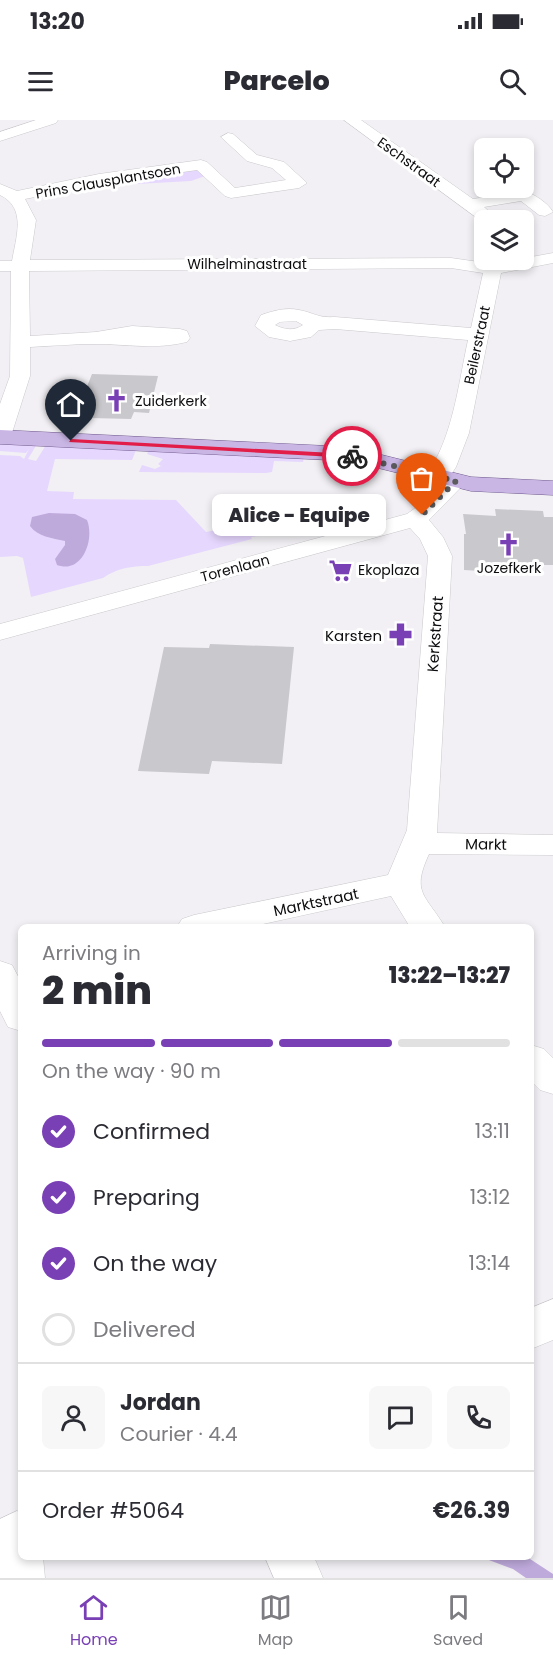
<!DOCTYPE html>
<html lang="en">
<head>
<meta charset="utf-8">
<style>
	:root { --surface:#fff; --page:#f7f7f7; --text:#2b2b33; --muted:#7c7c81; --line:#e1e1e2; --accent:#793fb5 }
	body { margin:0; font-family:Poppins,sans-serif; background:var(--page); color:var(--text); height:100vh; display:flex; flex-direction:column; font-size:22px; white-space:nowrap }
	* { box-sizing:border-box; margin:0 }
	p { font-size:20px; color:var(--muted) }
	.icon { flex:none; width:33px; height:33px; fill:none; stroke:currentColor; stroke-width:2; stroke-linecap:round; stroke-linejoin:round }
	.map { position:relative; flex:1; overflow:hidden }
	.side { position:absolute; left:18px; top:804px; width:516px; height:636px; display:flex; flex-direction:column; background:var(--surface); border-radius:9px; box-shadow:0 3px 9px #0003 }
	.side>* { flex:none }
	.controls { position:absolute; left:474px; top:18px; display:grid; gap:12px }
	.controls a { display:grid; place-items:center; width:60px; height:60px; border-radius:9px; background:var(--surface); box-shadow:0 3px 9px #0003; font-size:30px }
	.pin { position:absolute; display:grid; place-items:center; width:51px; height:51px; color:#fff; margin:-62px -26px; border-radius:50% 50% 50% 0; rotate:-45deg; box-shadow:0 0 6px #0007 }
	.pin .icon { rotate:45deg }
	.courier { position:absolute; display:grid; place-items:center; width:60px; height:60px; margin:-30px; border:4px solid #e11d48; border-radius:50%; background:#fff; color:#222; box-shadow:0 2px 8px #0007 }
	.bubble { position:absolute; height:42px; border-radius:9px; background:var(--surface); box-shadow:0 3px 9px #0003; font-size:20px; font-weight:800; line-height:42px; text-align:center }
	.summary em { font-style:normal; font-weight:800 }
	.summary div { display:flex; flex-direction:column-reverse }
	.summary { display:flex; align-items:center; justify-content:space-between; height:102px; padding:0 24px }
	h1 { font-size:39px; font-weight:800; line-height:45px }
	.bar { display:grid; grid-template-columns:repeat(4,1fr); gap:9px 6px; align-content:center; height:72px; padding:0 24px }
	.bar i { height:8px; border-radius:4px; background:var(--line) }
	.bar .selected { background:var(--accent) }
	.bar p { grid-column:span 4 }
	.line { display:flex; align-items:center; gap:15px; padding:0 24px; border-top:2px solid var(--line) }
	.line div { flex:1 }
	.round { display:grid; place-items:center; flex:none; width:63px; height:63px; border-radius:9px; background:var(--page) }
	ol { padding:0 24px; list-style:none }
	li { display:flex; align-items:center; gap:18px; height:66px }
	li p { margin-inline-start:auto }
	li .icon { padding:6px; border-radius:50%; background:var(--accent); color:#fff; stroke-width:4 }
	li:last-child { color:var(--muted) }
	li i { width:33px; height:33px; border:3px solid var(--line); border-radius:50% }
	.status { display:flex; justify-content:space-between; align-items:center; height:42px; padding:0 30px; background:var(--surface); direction:ltr }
	.status svg { height:16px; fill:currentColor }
	header { display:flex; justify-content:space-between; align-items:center; height:78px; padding:0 24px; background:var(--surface); font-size:27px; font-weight:800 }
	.dock { display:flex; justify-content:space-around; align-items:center; height:84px; border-top:2px solid var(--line); background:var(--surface); font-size:16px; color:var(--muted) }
	.dock a { display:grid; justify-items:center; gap:3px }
	.dock .selected { color:var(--accent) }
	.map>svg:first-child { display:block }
	.green { fill:#e6d7fe }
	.water { fill:#bfaadc }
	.building { fill:#c9c8cc }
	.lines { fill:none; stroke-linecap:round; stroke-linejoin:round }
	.minor-casing { stroke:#cac8cc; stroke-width:1 }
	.major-casing { stroke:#715b8e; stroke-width:1 }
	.minor { fill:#fff; fill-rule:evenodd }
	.major { fill:#cab6e5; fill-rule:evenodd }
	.route { fill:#e11d48 }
	.done { stroke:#5c5b5e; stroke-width:6; stroke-dasharray:0 10.8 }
	.labels { text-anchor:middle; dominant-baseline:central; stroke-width:6; stroke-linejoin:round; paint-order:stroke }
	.far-street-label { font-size:14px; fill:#0c0b0d; stroke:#fefeff }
	.far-poi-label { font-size:14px; fill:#0c0b0d; stroke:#fefeff; text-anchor:start }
	.street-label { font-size:15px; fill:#0c0b0d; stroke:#fefeff }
	.poi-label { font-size:15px; fill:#0c0b0d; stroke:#fefeff; text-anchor:end }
</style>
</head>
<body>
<div class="status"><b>13:20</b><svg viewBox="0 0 49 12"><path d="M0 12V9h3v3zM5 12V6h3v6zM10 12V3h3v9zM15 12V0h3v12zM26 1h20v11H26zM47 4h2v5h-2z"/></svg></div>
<header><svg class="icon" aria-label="menu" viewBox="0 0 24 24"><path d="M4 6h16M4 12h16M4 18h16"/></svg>Parcelo<svg class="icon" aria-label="search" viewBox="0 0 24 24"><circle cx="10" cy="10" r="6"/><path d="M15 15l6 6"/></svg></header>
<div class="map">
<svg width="553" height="1458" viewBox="0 0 553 1458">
	<rect width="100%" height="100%" fill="#f2f0f4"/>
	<!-- green -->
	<path class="green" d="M192,49L200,50L205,56L191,61L81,67Z
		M0,322L37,324L28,339L36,341L46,325L136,330L132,340L55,339L47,371L74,372L73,379L176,380L206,412L216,410L271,414L251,417L252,419L148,446C132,446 117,448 103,458L31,477L23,438L17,436L0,437V335L20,336L24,339L29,329L26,333L0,331Z
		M149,330L304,337L303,342L274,341L272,352L266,353L139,352L142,345L155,349L161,346L158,344L163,339L147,334Z"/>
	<!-- water -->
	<path class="water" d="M49,393L75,394L87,400C95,420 82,454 57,445L55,439L65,425V421C52,418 38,417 30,406L32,397Z
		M481,1437H527L553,1454V1458H526L513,1449Z"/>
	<!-- building -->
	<path class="building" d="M92,254L158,256L149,293L134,292L131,299L90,298L91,294H76Z
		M495,389L543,391L544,397H553V445H533L534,454L464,450V414H466L463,394L496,396Z
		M210,524L294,527L282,644L212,641L209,654L138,651L164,527L209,528Z"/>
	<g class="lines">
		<defs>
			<path id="minor" d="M36,0H58L56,3L0,21V12Z
				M344,0H361L473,79L524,71C534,74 548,83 553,92L545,96L539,95L521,81L484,87L499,100H484V103Z
				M228,13L233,14L257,35L284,42L307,63L299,68L231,78L225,76L197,50L99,64L25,79L36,100L30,140L451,138L493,144L553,133V143L501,153L469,313L456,347L450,356H464L467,361L429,400L443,417L452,436L437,713L553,715V735L429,734C411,773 425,774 445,807H410L391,776L249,807H177L182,799L194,795L388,755L407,710L428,436L420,419L410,408L0,520V504L407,394L421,384L443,361H429L426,356C453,317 458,266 468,220L335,209L319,210L311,217L290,221L269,217L255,206L261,195C273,191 286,187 299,190C315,193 317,198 335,197L471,208L483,153L451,148L29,151L30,216L96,212L132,206L180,209L187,211L190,218L187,222C155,230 127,224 95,224C73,224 51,226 30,227V256L11,316L8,321L0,323V284L10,256L11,151H0V141H12C16,117 27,88 0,75V64L17,71L99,54L201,40L207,42L235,68L286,60L272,48L247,41L221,17ZM296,201L303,205C294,211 285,210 275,205L280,202Z
				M0,841L12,845L21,862V911L8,907L0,891Z
				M531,925L544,929L553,938V974L540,970L531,961Z
				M553,1179V1220L531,1229V1188Z
				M17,1391L21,1393V1437H43L45,1458H0V1399Z
				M265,1437H314L323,1458H274Z"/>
			<path id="major" d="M0,310L329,326L374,333L471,357L553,361V375L471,371L374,347L329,340L0,324Z"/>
		</defs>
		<!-- minor casing -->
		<use href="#minor" class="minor-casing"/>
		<!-- major casing -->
		<use href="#major" class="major-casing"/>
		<!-- minor -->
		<use href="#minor" class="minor"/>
		<!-- major -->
		<use href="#major" class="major"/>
	</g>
	<!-- route -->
	<path class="route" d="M71,319L352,334L355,336L352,338L69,322Z"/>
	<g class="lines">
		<!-- done -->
		<path class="done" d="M352,336L456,361L422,395"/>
	</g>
	<!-- icons -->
	<defs>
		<symbol id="church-bare" viewBox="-9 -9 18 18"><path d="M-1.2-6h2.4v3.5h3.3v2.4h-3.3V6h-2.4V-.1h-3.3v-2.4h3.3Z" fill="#793fb5" stroke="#fefeff" stroke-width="2.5" paint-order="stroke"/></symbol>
		<symbol id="supermarket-bare" viewBox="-9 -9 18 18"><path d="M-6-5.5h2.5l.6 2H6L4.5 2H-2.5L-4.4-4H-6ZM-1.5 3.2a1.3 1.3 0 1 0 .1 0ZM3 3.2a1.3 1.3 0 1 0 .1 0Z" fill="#793fb5" stroke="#fefeff" stroke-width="2.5" paint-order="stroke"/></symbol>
		<symbol id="pharmacy-bare" viewBox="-9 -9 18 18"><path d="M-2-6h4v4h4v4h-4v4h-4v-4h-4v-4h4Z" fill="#793fb5" stroke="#fefeff" stroke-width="2.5" paint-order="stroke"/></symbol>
	</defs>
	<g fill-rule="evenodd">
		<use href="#church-bare" x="100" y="264" width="33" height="33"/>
		<use href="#church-bare" x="492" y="408" width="33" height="33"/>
		<use href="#supermarket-bare" x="324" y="434" width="33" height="33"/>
		<use href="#pharmacy-bare" x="384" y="498" width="33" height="33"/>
	</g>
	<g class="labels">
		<!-- far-street labels -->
		<g class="far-street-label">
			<text transform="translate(409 42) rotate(36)">Eschstraat</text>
			<text transform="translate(108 61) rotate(-10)">Prins Clausplantsoen</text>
			<text x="247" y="144">Wilhelminastraat</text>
			<text transform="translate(477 225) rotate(-78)">Beilerstraat</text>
			<text transform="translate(235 448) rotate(-15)">Torenlaan</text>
		</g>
		<!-- far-poi labels -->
		<g class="far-poi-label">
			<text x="135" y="281">Zuiderkerk</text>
			<text x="509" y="448" text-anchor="middle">Jozefkerk</text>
			<text x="358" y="450">Ekoplaza</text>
		</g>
		<!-- street labels -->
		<g class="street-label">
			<text transform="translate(435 514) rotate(-86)">Kerkstraat</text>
			<text transform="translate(486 724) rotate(1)">Markt</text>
			<text transform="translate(316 782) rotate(-12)">Marktstraat</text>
		</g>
		<!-- poi labels -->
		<g class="poi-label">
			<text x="382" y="515">Karsten</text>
		</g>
	</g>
</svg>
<div class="controls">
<a><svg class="icon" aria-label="locate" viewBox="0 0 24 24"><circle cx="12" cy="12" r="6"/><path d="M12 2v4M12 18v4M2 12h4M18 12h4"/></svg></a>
<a><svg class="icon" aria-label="layers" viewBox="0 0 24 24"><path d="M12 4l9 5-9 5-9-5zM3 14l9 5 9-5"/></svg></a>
</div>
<div class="pin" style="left:422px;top:395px;background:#ea580c"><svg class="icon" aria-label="bag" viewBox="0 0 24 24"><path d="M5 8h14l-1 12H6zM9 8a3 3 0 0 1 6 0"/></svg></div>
<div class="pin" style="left:71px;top:321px;background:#1f2937"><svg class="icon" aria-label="home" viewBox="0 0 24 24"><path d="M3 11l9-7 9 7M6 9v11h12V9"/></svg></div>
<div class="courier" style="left:352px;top:336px"><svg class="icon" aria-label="bike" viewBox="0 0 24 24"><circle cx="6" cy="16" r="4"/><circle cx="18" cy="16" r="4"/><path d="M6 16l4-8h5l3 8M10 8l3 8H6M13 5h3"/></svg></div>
<div class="bubble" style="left:212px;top:374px;width:174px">Alice - Equipe</div>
<section class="side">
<div class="summary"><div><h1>2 min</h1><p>Arriving in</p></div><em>13:22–13:27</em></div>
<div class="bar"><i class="selected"></i><i class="selected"></i><i class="selected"></i><i></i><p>On the way · 90 m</p></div>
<ol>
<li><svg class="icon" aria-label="check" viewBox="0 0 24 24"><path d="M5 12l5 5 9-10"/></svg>Confirmed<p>13:11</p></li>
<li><svg class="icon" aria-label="check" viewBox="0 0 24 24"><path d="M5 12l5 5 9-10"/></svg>Preparing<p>13:12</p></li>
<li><svg class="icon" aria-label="check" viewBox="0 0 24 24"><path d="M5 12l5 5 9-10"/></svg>On the way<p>13:14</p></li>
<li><i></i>Delivered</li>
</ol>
<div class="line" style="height:108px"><a class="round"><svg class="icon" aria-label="person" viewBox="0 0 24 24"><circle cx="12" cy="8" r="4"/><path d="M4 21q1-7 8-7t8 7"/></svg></a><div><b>Jordan</b><p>Courier · 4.4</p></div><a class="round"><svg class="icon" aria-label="chat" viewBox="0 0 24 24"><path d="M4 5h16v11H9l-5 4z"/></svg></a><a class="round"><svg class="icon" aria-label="phone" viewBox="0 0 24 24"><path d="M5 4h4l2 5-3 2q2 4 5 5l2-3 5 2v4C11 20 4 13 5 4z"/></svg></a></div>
<div class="line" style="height:78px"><div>Order #5064</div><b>€26.39</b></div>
</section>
</div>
<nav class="dock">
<a class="selected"><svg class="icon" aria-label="home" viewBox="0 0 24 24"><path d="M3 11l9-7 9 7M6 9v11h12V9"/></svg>Home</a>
<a><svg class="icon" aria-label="map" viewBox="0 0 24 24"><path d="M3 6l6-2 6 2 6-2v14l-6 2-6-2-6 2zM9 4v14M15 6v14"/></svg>Map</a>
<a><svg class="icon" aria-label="saved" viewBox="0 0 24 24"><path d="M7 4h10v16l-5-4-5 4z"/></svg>Saved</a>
</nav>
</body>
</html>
